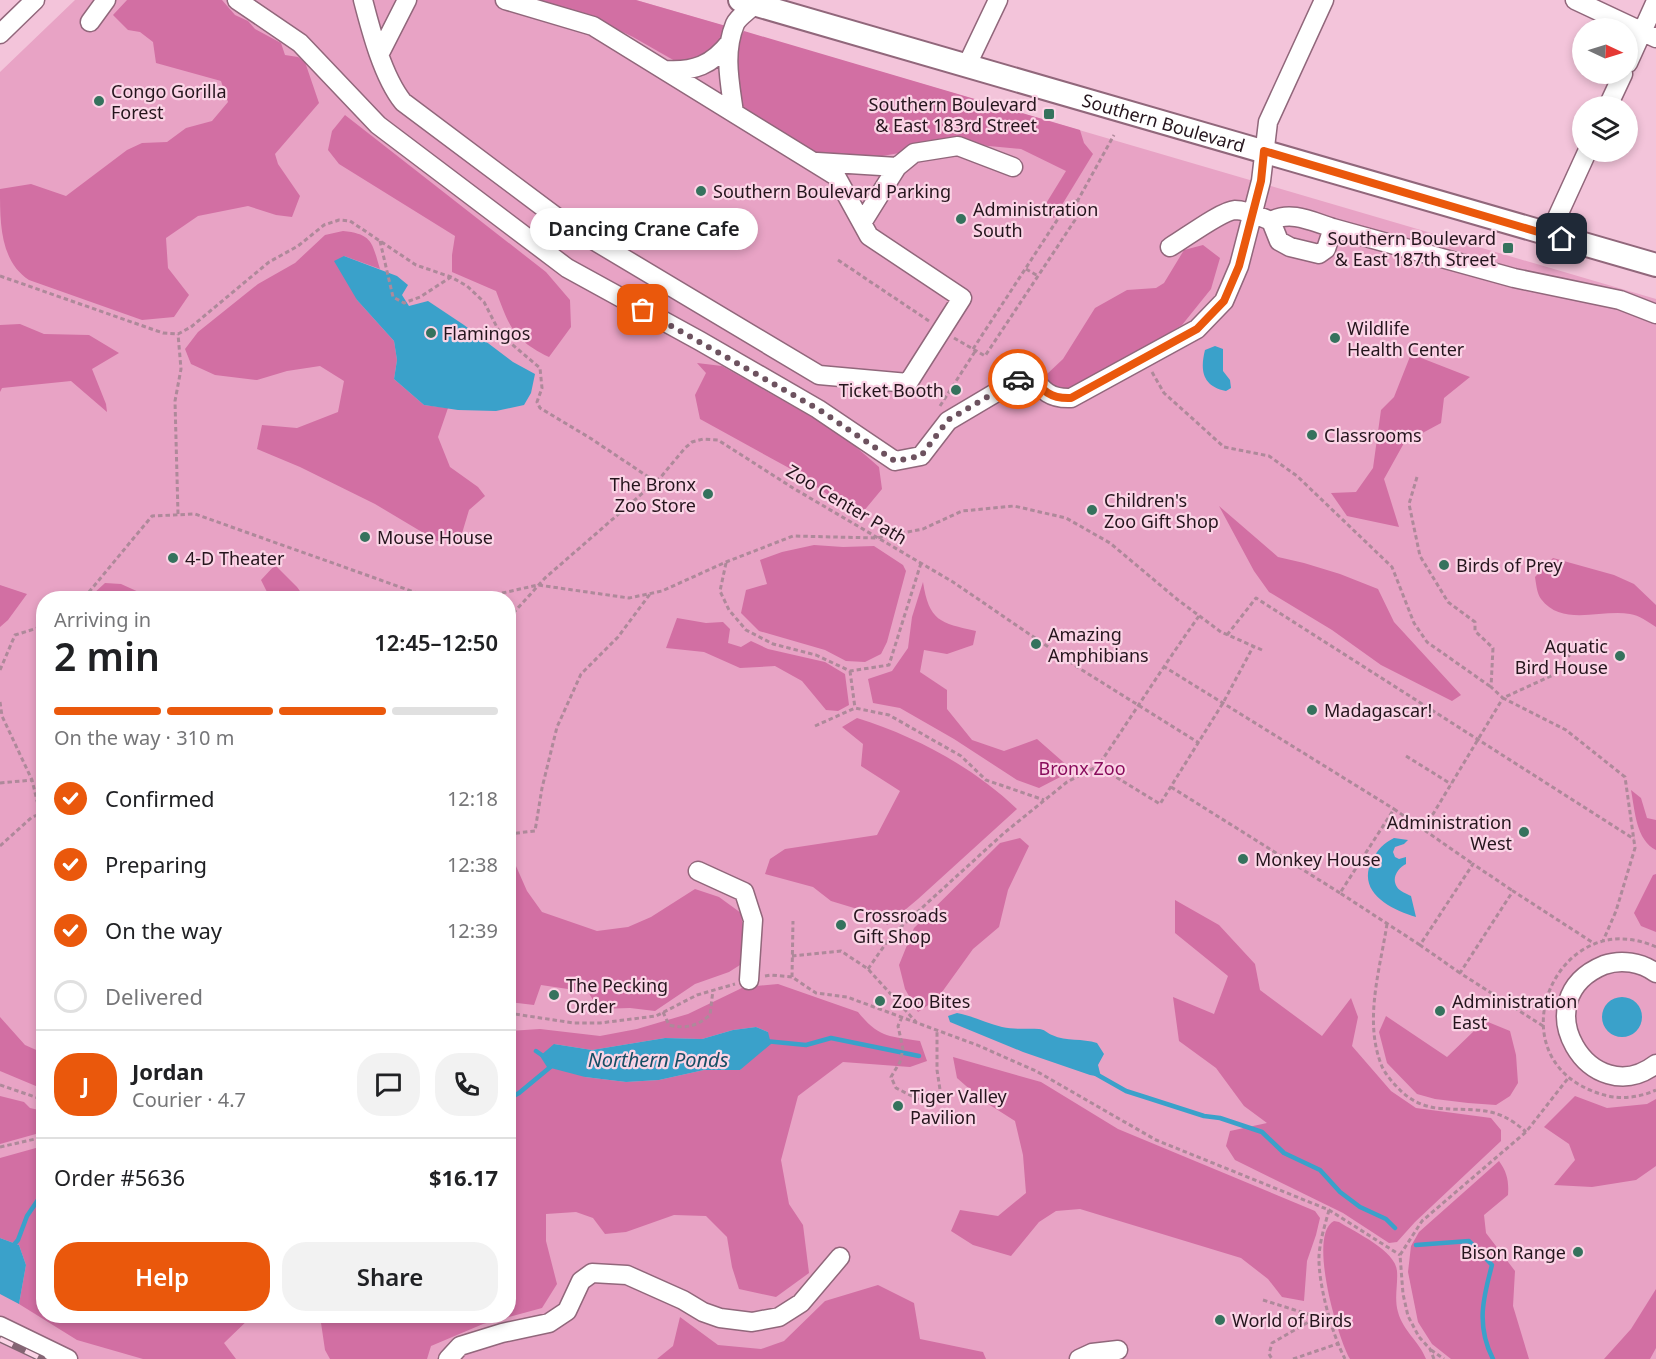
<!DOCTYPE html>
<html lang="en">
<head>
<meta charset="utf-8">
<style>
	:root { --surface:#fff; --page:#f2f2f2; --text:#202124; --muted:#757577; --line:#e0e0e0; --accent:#ea580c }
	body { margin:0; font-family:"Noto Sans",sans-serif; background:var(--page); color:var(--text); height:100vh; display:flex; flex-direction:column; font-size:22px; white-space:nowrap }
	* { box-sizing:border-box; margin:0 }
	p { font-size:20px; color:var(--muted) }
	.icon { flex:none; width:33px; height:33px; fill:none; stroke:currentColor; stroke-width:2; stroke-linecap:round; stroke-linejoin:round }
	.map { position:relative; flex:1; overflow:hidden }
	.sheet { position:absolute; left:36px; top:591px; width:480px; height:732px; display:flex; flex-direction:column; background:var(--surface); border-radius:24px; box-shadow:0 3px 9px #0003 }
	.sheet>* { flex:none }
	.needle { width:39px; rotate:94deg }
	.tools { position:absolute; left:1572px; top:18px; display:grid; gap:12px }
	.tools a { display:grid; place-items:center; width:66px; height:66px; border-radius:50%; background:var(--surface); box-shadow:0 3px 9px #0003; font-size:30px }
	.pin { position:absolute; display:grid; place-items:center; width:51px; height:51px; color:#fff; margin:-26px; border-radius:12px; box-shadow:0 3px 9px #0006 }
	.courier { position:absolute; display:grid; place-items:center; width:60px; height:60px; margin:-30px; border:4px solid #ea580c; border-radius:50%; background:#fff; color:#222; box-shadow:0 2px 8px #0007 }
	.bubble { position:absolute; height:42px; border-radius:21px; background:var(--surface); box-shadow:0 3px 9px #0003; font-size:20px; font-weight:600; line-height:42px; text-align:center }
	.headline em { font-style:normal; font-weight:600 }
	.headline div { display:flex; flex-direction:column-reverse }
	.headline { display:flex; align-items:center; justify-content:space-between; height:102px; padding:0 18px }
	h1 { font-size:39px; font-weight:600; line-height:45px }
	.bar { display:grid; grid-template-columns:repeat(4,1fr); gap:9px 6px; align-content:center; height:72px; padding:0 18px }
	.bar i { height:8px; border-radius:4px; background:var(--line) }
	.bar .selected { background:var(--accent) }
	.bar p { grid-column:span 4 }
	.line { display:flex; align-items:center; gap:15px; padding:0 18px; border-top:2px solid var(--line) }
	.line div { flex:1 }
	.round { display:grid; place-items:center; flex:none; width:63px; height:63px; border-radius:24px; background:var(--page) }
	ol { padding:0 18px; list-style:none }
	li { display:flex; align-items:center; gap:18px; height:66px }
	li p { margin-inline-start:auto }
	li .icon { padding:6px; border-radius:50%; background:var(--accent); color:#fff; stroke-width:4 }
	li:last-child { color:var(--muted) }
	li i { width:33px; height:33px; border:3px solid var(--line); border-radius:50% }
	.button { display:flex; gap:12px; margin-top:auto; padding:12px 18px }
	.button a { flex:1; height:69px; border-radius:24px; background:var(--accent); color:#fff; font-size:24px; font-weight:600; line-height:69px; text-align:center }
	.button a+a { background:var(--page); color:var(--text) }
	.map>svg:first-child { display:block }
	.green { fill:#e8a3c5; fill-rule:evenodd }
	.forest { fill:#d26fa3; fill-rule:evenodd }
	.water { fill:#3aa1ca }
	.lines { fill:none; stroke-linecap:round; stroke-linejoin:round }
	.stream { stroke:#3aa1ca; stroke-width:4.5 }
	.minor-casing { stroke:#91677b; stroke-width:21 }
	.major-casing { stroke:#91677b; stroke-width:26 }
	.path { stroke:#ae899a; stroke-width:3; stroke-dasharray:4.5 3; stroke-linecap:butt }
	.minor { stroke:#fff; stroke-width:18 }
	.major { stroke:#fff; stroke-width:22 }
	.rail-casing { stroke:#846574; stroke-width:7 }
	.rail { stroke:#fbd4e6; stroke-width:4.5; stroke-dasharray:14; stroke-linecap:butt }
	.done { stroke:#6d525f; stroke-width:6; stroke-dasharray:0 10.8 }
	.route { stroke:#ea580c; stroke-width:8 }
	.poi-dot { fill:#35725d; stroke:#fbd4e6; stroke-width:2 }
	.labels { text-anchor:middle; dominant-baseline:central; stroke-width:4.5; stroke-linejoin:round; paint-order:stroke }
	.poi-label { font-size:18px; fill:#25151d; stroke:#fbd4e6; text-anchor:start }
	.street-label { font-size:18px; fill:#25151d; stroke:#fbd4e6 }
	.park-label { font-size:18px; fill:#890c5c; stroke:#fbd4e6 }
	.water-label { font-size:20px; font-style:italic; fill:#164e64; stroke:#fbd4e6 }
</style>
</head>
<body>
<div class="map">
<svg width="1656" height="1359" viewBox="0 0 1656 1359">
	<rect width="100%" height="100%" fill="#f3c4da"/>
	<!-- green -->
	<path class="green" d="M75,0H636L1656,299V1359H0V72ZM44,598H508V1316H44Z"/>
	<!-- forest -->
	<path class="forest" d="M127,0H222L235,15L248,21L255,29L281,43L285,55L298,57L305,62L319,103L275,154L278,164L300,196L292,217L276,215L248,206L198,216L166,238L168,268L189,295L174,317L142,320L29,280C0,261 0,223 0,189L31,184L66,196L127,150L142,143L167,142L186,128L212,121L228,102L221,81L156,63L153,42L140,32L128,30L113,15Z
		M535,0H636L726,26L723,41L695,62L675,61L633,37L594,18Z
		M744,31L1080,130L1084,143L1093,154L1054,218L1042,210L1066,171L1021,149L957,143L882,156L810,153L744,108C734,87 731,51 744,31Z
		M345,115L546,272L570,300L571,327L549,357C513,339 510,328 496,291L452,272V255L455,236L339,164L328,150L332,131Z
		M343,231C373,234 372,243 380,269L344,256L357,300L394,341L397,360L394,379L424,405L448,408L438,437L450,467L478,487L485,496L469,510L460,540L437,541L375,504L300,467L257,449L262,425L297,428L338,412L344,381L320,366L287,371L257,380L215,375L191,364L185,349L198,332L258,284L295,263L325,235Z
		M1203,245L1220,258L1211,289L1182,325L1076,389L1051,390L1046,375L1063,359L1095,308L1127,290L1156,288L1164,283L1184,250Z
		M20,324L44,334L89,335L119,353L92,369L106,404L107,412L71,381L2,388L0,392V325Z
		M1411,354L1470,377L1444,398L1441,423L1404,443L1384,479L1399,527L1347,516L1331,493L1356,492L1373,468L1381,410L1394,397Z
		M697,363L722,366L840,433L879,467L882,489L863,512L840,503L789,468L700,419L695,395L706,373Z
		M1219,506L1278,557L1304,563L1340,574L1378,589L1394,622L1461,695L1452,701L1381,665L1332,630L1269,592L1254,571Z
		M814,545L843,547L874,546L903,565L906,571L887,642L881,654L865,662L846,661L825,650L759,631L741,613L746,590L767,584L760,560L782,552Z
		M1553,558L1614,575L1634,584L1656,605V627C1648,622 1639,615 1630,614C1601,609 1562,627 1541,599C1537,594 1536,583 1535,577Z
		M275,565L297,587L305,598H270L261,580Z
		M923,582C929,621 940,623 976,631L973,645L947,654L924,650L920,672L947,690V709L972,740L1004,751L1037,739L1070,768L1066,774L1039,788L1017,780L954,739L900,708L873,703L868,679L892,671L908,648L912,617Z
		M105,583L121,584L152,598H102L93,594Z
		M0,585L27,594L8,620L0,627Z
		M677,618L706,623L723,622L730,629L728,643L741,647L751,641L768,649L825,662L845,674L849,705L838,711L826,710L802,681L775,666L740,668L704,652L666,648Z
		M857,718C915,736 973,767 1017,809L918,899L887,925L864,911L831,901L813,887L765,874L770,859L785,849L877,835L900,791L861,766L863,744L842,727Z
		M1631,790L1641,798L1647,818L1656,820V850C1636,840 1635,811 1631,790Z
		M1020,838L1029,846L1008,890L999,927L973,949L937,999L918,1012L905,989L899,965L914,928L1000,843Z
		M508,856L512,857L527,891L542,912L597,931L628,927L651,917L695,889L719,897L741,913L745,947L740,965L729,972L695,984L655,1011L630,1008L599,1009L588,992L541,985L534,1005L509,1002Z
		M1656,874V932L1641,926L1634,913L1653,875Z
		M1175,900L1219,925L1255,964L1260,990L1322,1036L1351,998L1358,1017L1352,1046L1391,1091L1416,1108L1491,1118L1501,1130V1141L1415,1222L1397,1242L1389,1243L1343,1213L1235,1160L1226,1146L1230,1131L1267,1123L1244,1106L1216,1068L1179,1041L1173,997L1214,1014L1228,976L1175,933Z
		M778,984L858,1012C879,1038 889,1036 920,1041L927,1061L910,1067L843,1062L798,1096L781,1160L789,1204L803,1225L809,1273L776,1297L739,1289L732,1267L727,1237L706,1216L674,1215L626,1232L605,1234L593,1218L576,1212L546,1214V1241L557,1284L542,1308L483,1324L431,1346L427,1359H330L325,1350L320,1316H508L509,1031L540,1029L600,1036L637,1029L688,1014L744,987ZM756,1027L768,1032L740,1070H704L659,1080L626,1082L585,1077L554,1044L592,1050L665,1038L702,1039L733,1030Z
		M1386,1016L1447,1057L1475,1030L1488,1022L1510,1031L1516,1055L1518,1083L1510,1096L1496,1105L1468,1103L1435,1099L1417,1094L1387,1063L1379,1032Z
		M0,1017L25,1045L43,1053V1089L0,1071Z
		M953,1057L1041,1082L1118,1129L1315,1211L1320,1218L1316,1235L1307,1261L1304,1301L1282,1297L1268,1279L1241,1258L1080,1209L1056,1211L1039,1222L1011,1256L973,1245L951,1231L960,1210L998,1216L1026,1193L1023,1155L1015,1121L982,1100L957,1078Z
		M0,1096L24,1102L30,1108L43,1111V1132L0,1144Z
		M1575,1096L1607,1108L1647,1104L1656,1099V1166L1636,1180L1592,1187L1554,1185L1575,1160L1569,1144L1544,1127Z
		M43,1146L44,1316H252L224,1343L236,1359H143L77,1340L19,1304L26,1265L19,1245L0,1238V1158Z
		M1499,1161C1507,1172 1509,1181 1508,1195L1484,1215L1486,1233L1515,1271L1513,1306L1529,1359H1451L1432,1344L1418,1322L1408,1272L1411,1246L1419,1232Z
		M1334,1221L1339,1222C1355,1232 1396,1251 1397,1271C1398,1285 1394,1298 1398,1312C1403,1331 1419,1341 1426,1359H1350C1338,1339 1307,1234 1334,1221Z
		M878,1285L914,1303L920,1339L983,1352L986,1359H657L673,1346L680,1317L718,1345L761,1349L784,1341L825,1301Z
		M1656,1289V1348L1650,1359H1604L1631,1329Z"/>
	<!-- water -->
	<path class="water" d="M344,256L397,276L408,285L402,295L409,306L428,301L464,325L513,362L535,374L531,393L524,405L496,411L458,410L424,405L394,379L397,360L394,341L357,300L334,261Z
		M1215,346L1223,349V371L1230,380L1231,388L1226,391C1202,386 1200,370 1205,350Z
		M1394,838L1408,840L1404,844L1395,847L1393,852L1395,857L1399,859L1406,857V864C1398,868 1391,878 1397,887C1399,891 1407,894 1411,896L1416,917C1390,909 1356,892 1372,860C1378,849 1384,843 1394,838Z
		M1602 1017a20 20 0 1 1 40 0a20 20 0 1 1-40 0Z
		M957,1013C973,1016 986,1023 1002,1027C1015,1030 1027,1028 1039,1029C1044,1029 1047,1033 1052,1035C1067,1042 1082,1038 1097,1043L1104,1054L1098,1065L1101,1077L1090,1075L1023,1052L950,1022L948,1016Z
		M756,1027L768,1032L771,1044L740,1070H704L659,1080L626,1082L585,1077L547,1067L540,1056L554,1044L592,1050L665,1038L702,1039L733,1030Z
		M0,1238L19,1245L26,1265L19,1304L0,1294Z"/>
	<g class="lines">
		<!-- stream -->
		<path class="stream" d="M765,1041L806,1045L831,1038L919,1056
			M536,1051L546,1058
			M1096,1074L1126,1091L1148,1098L1204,1116L1220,1118L1262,1132L1284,1153L1320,1170L1340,1192L1360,1207L1386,1219L1395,1228
			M508,1099L519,1093L554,1064
			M1416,1245L1469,1241L1492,1265C1483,1298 1476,1326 1493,1359
			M12,1247L18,1240L27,1216L44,1191"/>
		<defs>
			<path id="minor" d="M237,0L300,43L378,125L567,268L700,341L818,409L895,461L921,456L948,421L1029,373C1042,389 1048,399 1071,398L1197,329L1224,301L1239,266L1261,181L1268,122L1324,0
				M363,0C371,31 383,77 403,102L563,222L819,375L908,383L962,298L869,236L836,176L593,26L505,0
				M1575,0L1656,38
				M90,22L106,0
				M0,34L35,0
				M380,53L407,0
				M1628,63L1656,1
				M967,65L998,0
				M665,70C694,72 712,65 730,42
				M1608,106L1623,74
				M734,113C730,83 723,53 735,24C739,15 752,10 757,0
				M817,162L897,167
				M1271,221C1291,210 1313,222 1333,228
				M862,223L897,167L914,153L958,146L1013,167
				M1549,235L1587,152
				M1170,247C1184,239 1221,211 1235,210C1247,210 1261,217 1271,221L1279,241L1290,247L1319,254L1326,249L1333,228L1514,278L1620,300L1656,314
				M698,871L744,892L753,920L749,980
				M1656,973C1641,962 1621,959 1604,965C1521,999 1591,1114 1656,1064
				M0,1326L68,1359
				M448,1359L460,1346L502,1333L549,1323L567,1311L581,1281L592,1273L627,1275L683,1300L703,1312L720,1318L752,1322L779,1317L801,1303L840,1257
				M1079,1359L1092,1353L1118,1350"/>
			<g id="major">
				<path id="s1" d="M740,0L1656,265"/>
			</g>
		</defs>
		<!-- minor casing -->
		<use href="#minor" class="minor-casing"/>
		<!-- major casing -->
		<use href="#major" class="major-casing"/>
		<!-- path -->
		<path class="path" d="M380,241L393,297L404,303L420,297L451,277
			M838,260L929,321
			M1026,269L1038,276
			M0,276L163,333L178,334L191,327L269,262L298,246L324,225L339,220L350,221L416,265L451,277L467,286L484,302L501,335L540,368L542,388L537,402L540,408L590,438L656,482
			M954,338L985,356L1077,217L1078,200L1114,135
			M973,349L1065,208L1078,200
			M1152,372L1164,393L1224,447L1269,456L1297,476L1392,567L1414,623L1427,642L1491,687
			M940,406L976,350
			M1417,477L1409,504L1420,556L1448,602L1475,622V631L1493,648L1491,687L1503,698L1424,829
			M178,514L175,401L181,369L178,334
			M726,563L720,591L729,610L746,630L773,644L816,655L850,671L889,665L921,563
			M84,598L152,516L195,514L431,598
			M480,598L538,585L629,598L662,591L726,562L793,536L877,538L923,529L962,511L1014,506L1066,518L1110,543L1178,600L1221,632L1262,650
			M1199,616C1164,665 1132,716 1098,766L1160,804L1223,703L1253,647
			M508,619L545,578L660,478L685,448L692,442L703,439L718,440L793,488L953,582L1082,670L1199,743
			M1227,635L1256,598L1634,839
			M1590,646H1577L1553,675L1503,698L1566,730L1625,777L1635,848L1616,911L1603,941
			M1163,666L1394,809
			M0,670L15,635L44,626
			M850,671L855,708
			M0,702L2,716L32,780L40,813
			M815,726L855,708L889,715L961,756L986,780L1044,800
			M1406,756L1451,784
			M0,783L32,780
			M1171,787L1340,893
			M508,834L535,831L542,788L557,727L581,674L618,637L650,594
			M0,846L32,817L44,813
			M1387,924C1380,969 1364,1020 1381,1064C1384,1073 1393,1083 1400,1090C1410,1100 1422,1106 1436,1108C1473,1112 1494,1103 1526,1132
			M1420,945L1340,893L1394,809L1473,864
			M1656,947C1559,903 1495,1050 1590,1090C1612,1100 1634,1100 1656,1090
			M792,956L841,951L868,969L916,1022
			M868,969L891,936L1004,833L1067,782L1098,766
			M1460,973L1420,945L1473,864L1513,891
			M765,976L771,975L792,977L816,993L847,997L977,1045L1036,1071L1156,1140L1329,1210L1400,1255
			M792,977L793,921
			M663,1012L669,1025C687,1029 697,1026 710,1015L713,990
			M508,1013L574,1023H600L656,1016L697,995L735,984
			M902,1017L898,1026L903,1049L900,1062L891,1077L896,1088L924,1102H937L941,1096L937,1070V1030
			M1543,1026L1460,973L1513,891L1595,944
			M0,1085L44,1100
			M0,1147L44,1137
			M1329,1210C1325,1225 1320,1240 1319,1256C1318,1284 1332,1334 1345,1359
			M1263,1300L1317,1317L1272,1343L1269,1354L1272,1359
			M1431,1350L1444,1359
			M1293,1359L1337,1344
			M1434,1359L1430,1349L1419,1337L1408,1316L1403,1294L1400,1255L1422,1221L1526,1132L1569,1077"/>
		<!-- minor -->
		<use href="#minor" class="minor"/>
		<!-- major -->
		<use href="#major" class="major"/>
		<defs>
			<path id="rail" d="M0,1339L42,1359"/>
		</defs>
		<!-- rail casing -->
		<use href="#rail" class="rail-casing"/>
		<!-- rail -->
		<use href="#rail" class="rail"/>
	</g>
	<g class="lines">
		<!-- done -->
		<path class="done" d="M643,310L818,409L895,461L921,456L948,420L1018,379"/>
		<!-- route -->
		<path class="route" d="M1018,379L1029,373C1042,389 1048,399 1071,398L1197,329L1224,301L1239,266L1261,181L1264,151L1562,239"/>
	</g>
	<!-- markers -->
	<g class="poi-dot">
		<circle cx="99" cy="101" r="6"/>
		<rect x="1043" y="108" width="12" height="12" rx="3"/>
		<circle cx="701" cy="191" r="6"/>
		<circle cx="961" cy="219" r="6"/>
		<rect x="1502" y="242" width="12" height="12" rx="3"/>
		<circle cx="431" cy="333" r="6"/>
		<circle cx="1335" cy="338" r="6"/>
		<circle cx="956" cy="390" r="6"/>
		<circle cx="1312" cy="435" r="6"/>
		<circle cx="708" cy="494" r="6"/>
		<circle cx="1092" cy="510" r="6"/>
		<circle cx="365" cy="537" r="6"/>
		<circle cx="173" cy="558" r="6"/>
		<circle cx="1444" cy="565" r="6"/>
		<circle cx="1036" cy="644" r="6"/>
		<circle cx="1620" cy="656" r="6"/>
		<circle cx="1312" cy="710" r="6"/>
		<circle cx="1524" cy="832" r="6"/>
		<circle cx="1243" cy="859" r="6"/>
		<circle cx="841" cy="925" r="6"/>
		<circle cx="554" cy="995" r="6"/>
		<circle cx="880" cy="1001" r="6"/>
		<circle cx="1440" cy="1011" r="6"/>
		<circle cx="898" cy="1106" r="6"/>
		<circle cx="1578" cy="1252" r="6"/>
		<circle cx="1220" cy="1320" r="6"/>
	</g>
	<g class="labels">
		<!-- poi labels -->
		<g class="poi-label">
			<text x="111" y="91">Congo Gorilla<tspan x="111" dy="21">Forest</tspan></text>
			<text x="1037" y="104" text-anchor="end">Southern Boulevard<tspan x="1037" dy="21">&amp; East 183rd Street</tspan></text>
			<text x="713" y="191">Southern Boulevard Parking</text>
			<text x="973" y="209">Administration<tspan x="973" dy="21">South</tspan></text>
			<text x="1496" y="238" text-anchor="end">Southern Boulevard<tspan x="1496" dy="21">&amp; East 187th Street</tspan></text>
			<text x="1347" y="328">Wildlife<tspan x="1347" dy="21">Health Center</tspan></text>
			<text x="443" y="333">Flamingos</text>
			<text x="944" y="390" text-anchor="end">Ticket Booth</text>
			<text x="1324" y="435">Classrooms</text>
			<text x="696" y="484" text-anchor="end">The Bronx<tspan x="696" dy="21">Zoo Store</tspan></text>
			<text x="1104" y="500">Children's<tspan x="1104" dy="21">Zoo Gift Shop</tspan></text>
			<text x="377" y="537">Mouse House</text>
			<text x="185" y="558">4-D Theater</text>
			<text x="1456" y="565">Birds of Prey</text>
			<text x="1048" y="634">Amazing<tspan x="1048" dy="21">Amphibians</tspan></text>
			<text x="1608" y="646" text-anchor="end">Aquatic<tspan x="1608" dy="21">Bird House</tspan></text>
			<text x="1324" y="710">Madagascar!</text>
			<text x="1512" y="822" text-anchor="end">Administration<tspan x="1512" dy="21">West</tspan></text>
			<text x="1255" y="859">Monkey House</text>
			<text x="853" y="915">Crossroads<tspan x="853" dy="21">Gift Shop</tspan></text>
			<text x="566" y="985">The Pecking<tspan x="566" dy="21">Order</tspan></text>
			<text x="892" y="1001">Zoo Bites</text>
			<text x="1452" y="1001">Administration<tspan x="1452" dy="21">East</tspan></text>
			<text x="910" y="1096">Tiger Valley<tspan x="910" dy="21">Pavilion</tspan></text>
			<text x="1566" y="1252" text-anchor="end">Bison Range</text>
			<text x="1232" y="1320">World of Birds</text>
		</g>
		<!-- street labels -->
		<g class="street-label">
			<text stroke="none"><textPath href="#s1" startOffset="441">Southern Boulevard</textPath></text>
			<text transform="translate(847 504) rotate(31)">Zoo Center Path</text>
		</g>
		<!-- park labels -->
		<g class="park-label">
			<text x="1082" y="768">Bronx Zoo</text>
		</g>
		<!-- water labels -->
		<g class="water-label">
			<text x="658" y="1059">Northern Ponds</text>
		</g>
	</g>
</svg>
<div class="tools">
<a><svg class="needle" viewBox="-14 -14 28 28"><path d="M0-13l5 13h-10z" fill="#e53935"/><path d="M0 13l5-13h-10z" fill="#757577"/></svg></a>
<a><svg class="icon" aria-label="layers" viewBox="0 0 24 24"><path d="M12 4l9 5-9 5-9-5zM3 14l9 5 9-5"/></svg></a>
</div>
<div class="pin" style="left:643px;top:310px;background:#ea580c"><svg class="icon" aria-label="bag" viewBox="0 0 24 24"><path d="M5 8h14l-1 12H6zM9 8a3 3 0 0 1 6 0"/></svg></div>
<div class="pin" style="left:1562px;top:239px;background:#1f2937"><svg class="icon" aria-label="home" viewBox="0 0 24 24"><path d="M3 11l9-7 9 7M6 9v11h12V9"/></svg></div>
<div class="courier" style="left:1018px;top:379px"><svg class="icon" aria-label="car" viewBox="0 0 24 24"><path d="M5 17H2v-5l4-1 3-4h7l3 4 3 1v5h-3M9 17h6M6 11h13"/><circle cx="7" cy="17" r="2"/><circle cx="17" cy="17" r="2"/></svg></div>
<div class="bubble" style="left:530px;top:208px;width:228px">Dancing Crane Cafe</div>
<section class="sheet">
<div class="headline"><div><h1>2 min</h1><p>Arriving in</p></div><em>12:45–12:50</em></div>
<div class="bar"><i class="selected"></i><i class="selected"></i><i class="selected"></i><i></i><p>On the way · 310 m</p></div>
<ol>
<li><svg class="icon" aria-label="check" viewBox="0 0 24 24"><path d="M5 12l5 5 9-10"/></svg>Confirmed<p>12:18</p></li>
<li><svg class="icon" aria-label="check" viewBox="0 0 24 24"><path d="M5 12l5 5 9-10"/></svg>Preparing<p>12:38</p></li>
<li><svg class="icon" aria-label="check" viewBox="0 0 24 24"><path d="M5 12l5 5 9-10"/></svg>On the way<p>12:39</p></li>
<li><i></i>Delivered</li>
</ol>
<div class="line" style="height:108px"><b class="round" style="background:var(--accent);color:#fff">J</b><div><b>Jordan</b><p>Courier · 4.7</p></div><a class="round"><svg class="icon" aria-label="chat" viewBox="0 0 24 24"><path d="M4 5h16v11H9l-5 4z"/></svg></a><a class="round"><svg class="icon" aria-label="phone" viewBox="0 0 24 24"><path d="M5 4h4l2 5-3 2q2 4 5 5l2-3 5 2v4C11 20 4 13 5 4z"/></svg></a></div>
<div class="line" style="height:78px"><div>Order #5636</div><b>$16.17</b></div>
<div class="button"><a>Help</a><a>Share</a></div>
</section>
</div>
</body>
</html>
